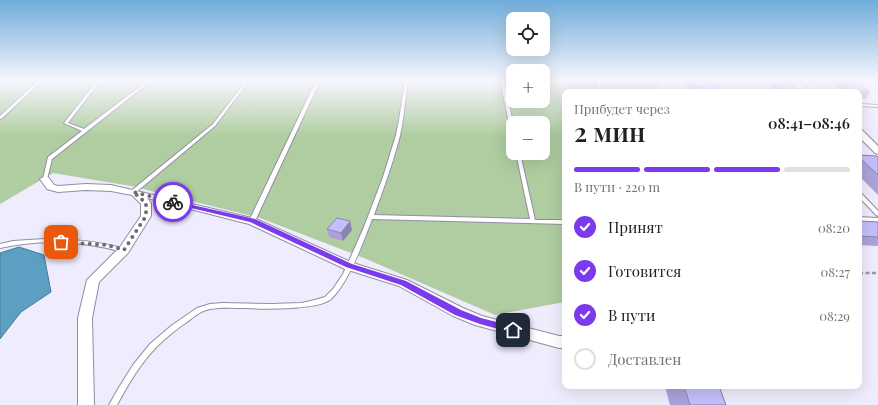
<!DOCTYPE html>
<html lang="ru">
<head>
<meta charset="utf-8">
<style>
	:root { --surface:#fff; --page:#f2f2f2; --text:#202124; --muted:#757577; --line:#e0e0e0; --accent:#7c3aed }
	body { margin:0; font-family:"Playfair Display",serif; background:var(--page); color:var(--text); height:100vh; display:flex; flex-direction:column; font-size:15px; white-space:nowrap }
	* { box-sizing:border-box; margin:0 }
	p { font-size:13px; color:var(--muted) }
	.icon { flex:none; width:22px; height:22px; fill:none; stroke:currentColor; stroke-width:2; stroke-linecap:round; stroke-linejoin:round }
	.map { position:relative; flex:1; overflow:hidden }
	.side { position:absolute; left:562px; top:89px; width:300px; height:300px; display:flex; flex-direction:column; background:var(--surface); border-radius:8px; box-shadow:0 4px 16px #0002 }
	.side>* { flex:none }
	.controls { position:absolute; left:506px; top:12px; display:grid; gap:8px }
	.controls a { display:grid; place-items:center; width:44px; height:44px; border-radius:8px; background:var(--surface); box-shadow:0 4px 16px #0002; font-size:20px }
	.pin { position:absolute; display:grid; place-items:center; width:34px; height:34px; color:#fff; margin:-17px; border-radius:8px; box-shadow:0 2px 6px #0006 }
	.courier { position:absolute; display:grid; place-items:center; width:40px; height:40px; margin:-20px; border:3px solid #7c3aed; border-radius:50%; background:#fff; color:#222; box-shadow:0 1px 5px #0007 }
	.overview em { font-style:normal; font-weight:600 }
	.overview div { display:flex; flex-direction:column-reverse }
	.overview { display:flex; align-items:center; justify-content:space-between; height:68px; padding:0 12px }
	h1 { font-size:26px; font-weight:600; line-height:30px }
	.bar { display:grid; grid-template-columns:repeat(4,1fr); gap:6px 4px; align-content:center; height:48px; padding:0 12px }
	.bar i { height:5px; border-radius:3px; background:var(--line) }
	.bar .active { background:var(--accent) }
	.bar p { grid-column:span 4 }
	ol { padding:0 12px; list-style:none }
	li { display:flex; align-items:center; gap:12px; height:44px }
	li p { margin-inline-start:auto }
	li .icon { padding:4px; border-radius:50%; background:var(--accent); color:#fff; stroke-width:4 }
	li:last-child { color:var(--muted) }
	li i { width:22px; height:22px; border:2px solid var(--line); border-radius:50% }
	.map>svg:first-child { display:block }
	.green { fill:#afcda0; fill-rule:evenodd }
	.water { fill:#5ba0c2; stroke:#4b7b96 }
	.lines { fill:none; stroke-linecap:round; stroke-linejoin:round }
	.lane-casing { stroke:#918ea2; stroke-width:2 }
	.street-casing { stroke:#918ea2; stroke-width:2 }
	.path { stroke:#9a98a5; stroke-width:2.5; stroke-dasharray:4 2.5; stroke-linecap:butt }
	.lane { fill:#fff; fill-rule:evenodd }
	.street { fill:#fff; fill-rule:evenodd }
	.wall { fill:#a9a3d9 }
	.shaded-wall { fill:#8985b0 }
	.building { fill:#c4befc; stroke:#8985b0 }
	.route { fill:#7c3aed }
	.done { stroke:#6d6b76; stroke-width:4; stroke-dasharray:0 7.2 }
</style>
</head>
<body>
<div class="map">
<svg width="878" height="405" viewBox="0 0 878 405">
	<rect width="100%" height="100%" fill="#eeecfd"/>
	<!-- green -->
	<path class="green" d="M0,81H513V101H543V81H663L656,89L659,92H565V302L495,315L364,258L260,218L131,186L53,173L0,204ZM513,123H543V153H513Z"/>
	<!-- water -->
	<path class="water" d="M19,247L44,255L51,292L21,312L0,339V253Z"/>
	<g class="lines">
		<defs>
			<path id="lane" d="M38,81H42L1,119H0V116Z
				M97,81H100L68,123L84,129L147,81H151L52,159L47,179L45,180H43V179L48,157L82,131L64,123Z
				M246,81H249L215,126L135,193H131V191L213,124Z
				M316,81H320L255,221L254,222H250L249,221Z
				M405,81H408C405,99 404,118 400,136C393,163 383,190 374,215L530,219L516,153H520L535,220H565V224L372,219C364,241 348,284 331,299C323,306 303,307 292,308C277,309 262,309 247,308C235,308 222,307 210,309C200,311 195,316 187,322C179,327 172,333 165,339C144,357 130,381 117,405H109L118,389L133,365L150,344L171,326L197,308L210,304L223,303L272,304L301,303L311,301L325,297L333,289L343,274L353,252L364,227L383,177L396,135L399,120Z
				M500,81H504L513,123V132L511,131Z
				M595,81H598L605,92H601Z
				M752,81H756L767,92H763Z
				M859,104L878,105V107L859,106Z
				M859,193H861L878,211V216L876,215L859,197Z
				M859,217L878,218V222L859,221Z
				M44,239C72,239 98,241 125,249L126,250L125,251L123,252C84,241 40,239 0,248V244L13,241Z"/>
			<path id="street" d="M802,81H809L821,92H813Z
				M859,130H862L878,146V154L875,153L859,137Z
				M45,176L48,177L54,185L58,186L86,184L111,185L256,219L353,263L407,280L463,308L482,316L559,336H565V348H559L475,325L453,316L399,286L345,269L249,224L147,198L151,203V216L128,253L99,282L92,318L94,405H78V318L87,280L120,247L141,216V204L132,195L111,191L86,190L58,192L47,189L40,179Z"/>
		</defs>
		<!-- lane casing -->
		<use href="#lane" class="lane-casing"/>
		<!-- street casing -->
		<use href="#street" class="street-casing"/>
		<!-- path -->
		<path class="path" d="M859,273H878"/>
		<!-- lane -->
		<use href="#lane" class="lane"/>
		<!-- street -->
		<use href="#street" class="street"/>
	</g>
	<!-- wall -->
	<path class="wall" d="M683,81H719L717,84L724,92H681V91L691,92Z
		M765,81H789L801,92H776Z
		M830,81H856L870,92L866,99L859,98V92H842Z
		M859,155L878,157V195L859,176Z
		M859,221L878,222V246L859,245Z
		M327,229L352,230L343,241L329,237Z
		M665,386H719L726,405H670Z"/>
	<!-- shaded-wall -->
	<path class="shaded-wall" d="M350,221L352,230L343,241L341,233Z"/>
	<!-- building -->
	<path class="building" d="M693,81H715L724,92H701Z
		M775,81H789L801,92H787Z
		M841,81H856L870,92L852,91Z
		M859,155L877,156L878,157V175L859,157Z
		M337,218L350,221L341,233L327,229Z
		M859,221L878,222V237L859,236Z
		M684,386H719L726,405H690Z"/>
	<!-- sky -->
	<linearGradient id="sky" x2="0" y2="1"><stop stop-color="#6facd9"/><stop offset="0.59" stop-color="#f7f6fe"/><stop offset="1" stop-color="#f7f6fe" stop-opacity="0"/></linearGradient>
	<rect width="878" height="137" fill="url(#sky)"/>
	<!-- route -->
	<path class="route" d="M170,200L255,219L352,264L406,281L461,310L481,318L516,327L517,330L513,333L480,324L455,315L401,285L346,267L250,222L170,203Z"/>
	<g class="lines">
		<!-- done -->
		<path class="done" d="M61,242L107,245L124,250L146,216V203L133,192L173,202"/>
	</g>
</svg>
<div class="controls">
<a><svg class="icon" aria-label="locate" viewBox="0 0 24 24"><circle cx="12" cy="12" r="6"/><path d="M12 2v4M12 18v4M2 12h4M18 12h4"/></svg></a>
<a>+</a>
<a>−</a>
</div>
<div class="pin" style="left:61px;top:242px;background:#ea580c"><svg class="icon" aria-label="bag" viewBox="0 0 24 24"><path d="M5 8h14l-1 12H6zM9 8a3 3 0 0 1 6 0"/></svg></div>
<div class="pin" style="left:513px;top:330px;background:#1f2937"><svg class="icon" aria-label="home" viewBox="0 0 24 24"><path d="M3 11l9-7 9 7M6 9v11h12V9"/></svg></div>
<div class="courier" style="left:173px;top:202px"><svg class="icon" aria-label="bike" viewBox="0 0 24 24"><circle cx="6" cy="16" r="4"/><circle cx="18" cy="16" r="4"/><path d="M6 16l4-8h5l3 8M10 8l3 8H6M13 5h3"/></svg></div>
<section class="side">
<div class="overview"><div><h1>2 мин</h1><p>Прибудет через</p></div><em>08:41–08:46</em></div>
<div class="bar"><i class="active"></i><i class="active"></i><i class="active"></i><i></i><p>В пути · 220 m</p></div>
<ol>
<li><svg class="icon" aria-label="check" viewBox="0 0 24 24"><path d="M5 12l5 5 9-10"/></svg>Принят<p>08:20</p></li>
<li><svg class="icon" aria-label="check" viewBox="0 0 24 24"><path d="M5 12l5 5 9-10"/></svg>Готовится<p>08:27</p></li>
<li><svg class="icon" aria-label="check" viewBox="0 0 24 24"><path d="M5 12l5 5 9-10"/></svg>В пути<p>08:29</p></li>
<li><i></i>Доставлен</li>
</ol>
</section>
</div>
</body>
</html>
